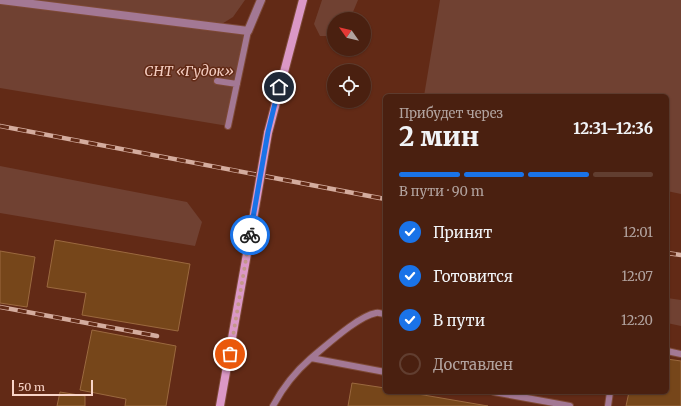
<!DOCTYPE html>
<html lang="ru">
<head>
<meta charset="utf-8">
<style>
	:root { --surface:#4a2010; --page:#512819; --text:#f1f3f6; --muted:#b2a39f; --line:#613e30; --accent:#1a73e8 }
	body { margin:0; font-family:Merriweather,serif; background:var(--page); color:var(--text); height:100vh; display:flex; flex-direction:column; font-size:15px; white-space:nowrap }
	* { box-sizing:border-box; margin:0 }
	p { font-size:13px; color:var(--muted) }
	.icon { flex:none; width:22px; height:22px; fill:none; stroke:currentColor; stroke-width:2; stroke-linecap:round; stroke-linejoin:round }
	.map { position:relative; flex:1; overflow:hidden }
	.drawer { position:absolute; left:383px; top:94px; width:286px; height:300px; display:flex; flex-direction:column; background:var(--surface); border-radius:6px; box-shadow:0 1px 3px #0004,0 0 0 1px var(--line) }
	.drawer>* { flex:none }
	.needle { width:26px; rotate:304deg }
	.tools { position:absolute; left:327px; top:12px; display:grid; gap:8px }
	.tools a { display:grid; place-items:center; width:44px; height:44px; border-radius:50%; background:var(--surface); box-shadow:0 1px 3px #0004,0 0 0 1px var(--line); font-size:20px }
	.scale { position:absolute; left:12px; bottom:10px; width:81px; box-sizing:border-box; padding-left:4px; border:2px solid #f8d4c8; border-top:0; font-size:11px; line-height:14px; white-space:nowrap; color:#f8d4c8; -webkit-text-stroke:3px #622a16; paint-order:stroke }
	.pin { position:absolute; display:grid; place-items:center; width:34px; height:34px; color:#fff; margin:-17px; border:2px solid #fff; border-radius:50%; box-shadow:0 1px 4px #0007 }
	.courier { position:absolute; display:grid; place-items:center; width:40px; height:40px; margin:-20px; border:3px solid #1a73e8; border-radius:50%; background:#fff; color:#222; box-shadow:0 1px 5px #0007 }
	.headline em { font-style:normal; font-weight:800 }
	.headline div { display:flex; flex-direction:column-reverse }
	.headline { display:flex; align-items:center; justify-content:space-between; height:68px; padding:0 16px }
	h1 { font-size:26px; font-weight:800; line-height:30px }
	.bar { display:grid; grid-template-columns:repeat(4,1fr); gap:6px 4px; align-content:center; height:48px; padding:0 16px }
	.bar i { height:5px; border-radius:3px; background:var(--line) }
	.bar .selected { background:var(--accent) }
	.bar p { grid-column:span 4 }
	ol { padding:0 16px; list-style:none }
	li { display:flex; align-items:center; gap:12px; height:44px }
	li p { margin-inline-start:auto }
	li .icon { padding:4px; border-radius:50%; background:var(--accent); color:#fff; stroke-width:4 }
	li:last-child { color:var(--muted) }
	li i { width:22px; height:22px; border:2px solid var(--line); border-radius:50% }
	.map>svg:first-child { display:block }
	.green { fill:#704132 }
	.building { fill:#76461a; stroke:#9b693f }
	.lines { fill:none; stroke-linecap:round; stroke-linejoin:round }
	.lane-casing { stroke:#7d4936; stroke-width:8 }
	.street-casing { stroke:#7d4936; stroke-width:10 }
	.secondary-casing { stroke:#7d4936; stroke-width:10 }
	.lane { stroke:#a37894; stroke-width:6 }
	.street { stroke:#a37894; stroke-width:8 }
	.secondary { stroke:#db98c6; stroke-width:8 }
	.rail-casing { stroke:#d4ac9e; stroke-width:4.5 }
	.rail { stroke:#622a16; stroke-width:3; stroke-dasharray:9; stroke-linecap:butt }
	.secondary-bridge-casing { stroke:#7d4936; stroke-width:10; stroke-linecap:butt }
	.secondary-bridge { stroke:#db98c6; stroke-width:8 }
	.done { stroke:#c4988a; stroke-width:4; stroke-dasharray:0 7.2 }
	.route { stroke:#1a73e8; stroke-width:5 }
	.labels { text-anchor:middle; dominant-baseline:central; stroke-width:3; stroke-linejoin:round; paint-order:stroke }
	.park-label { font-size:14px; font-style:italic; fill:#f3ccc0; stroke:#622a16 }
</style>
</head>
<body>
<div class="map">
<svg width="681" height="406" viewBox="0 0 681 406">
	<rect width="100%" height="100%" fill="#622a16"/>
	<!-- green -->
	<path class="green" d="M0,0H245L233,17L217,27L248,31L228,126L0,88Z
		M322,0H358L350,19H334V36H320L314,24Z
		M440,0H681V194L667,191V96H424Z
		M0,166L187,202L202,222L195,246L0,213Z
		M667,298L681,300V326L667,323Z"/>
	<!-- building -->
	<path class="building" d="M55,240L190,264L178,331L82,315L86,293L47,287Z
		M0,251L35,257L27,307L0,303Z
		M92,330L176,346L166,406H125L126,399L80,390Z
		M667,359L681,361V406H626L629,392H667Z
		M352,383L385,388V392H406L488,406H348Z
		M60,392L85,396V406H57Z"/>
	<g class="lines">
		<defs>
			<path id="lane" d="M217,81L237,84
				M228,126L248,31
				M667,351L681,354
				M311,358C326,346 358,316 376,313C378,312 382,314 385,314
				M494,392L570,406
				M273,406C283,387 295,372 311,358L385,372
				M608,406L610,392"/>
			<path id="street" d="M1,0L248,31L261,0"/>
			<path id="secondary" d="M268,133L303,0
				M220,406L251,231"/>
		</defs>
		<!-- lane casing -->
		<use href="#lane" class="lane-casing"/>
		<!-- street casing -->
		<use href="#street" class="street-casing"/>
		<!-- secondary casing -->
		<use href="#secondary" class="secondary-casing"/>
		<!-- lane -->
		<use href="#lane" class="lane"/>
		<!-- street -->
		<use href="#street" class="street"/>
		<!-- secondary -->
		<use href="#secondary" class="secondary"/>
		<defs>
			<path id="rail" d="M0,126L385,199
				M667,253L681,255
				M0,307L157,336"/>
		</defs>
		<!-- rail casing -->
		<use href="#rail" class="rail-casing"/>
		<!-- rail -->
		<use href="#rail" class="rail"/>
		<defs>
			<path id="secondary-bridge" d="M251,231L268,133"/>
		</defs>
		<!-- secondary-bridge casing -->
		<use href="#secondary-bridge" class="secondary-bridge-casing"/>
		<!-- secondary-bridge -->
		<use href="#secondary-bridge" class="secondary-bridge"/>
	</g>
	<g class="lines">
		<!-- done -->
		<path class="done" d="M230,354L250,235"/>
		<!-- route -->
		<path class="route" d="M250,235L268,132L279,87"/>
	</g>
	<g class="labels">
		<!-- park labels -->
		<g class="park-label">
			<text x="189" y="71">СНТ «Гудок»</text>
		</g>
	</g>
</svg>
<div class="tools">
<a><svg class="needle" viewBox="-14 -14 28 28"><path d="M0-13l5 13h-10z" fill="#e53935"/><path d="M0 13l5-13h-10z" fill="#b2a39f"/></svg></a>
<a><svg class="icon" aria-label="locate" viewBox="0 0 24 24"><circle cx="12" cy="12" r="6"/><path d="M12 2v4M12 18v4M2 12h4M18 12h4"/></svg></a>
</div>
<div class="scale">50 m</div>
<div class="pin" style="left:230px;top:354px;background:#ea580c"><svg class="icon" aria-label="bag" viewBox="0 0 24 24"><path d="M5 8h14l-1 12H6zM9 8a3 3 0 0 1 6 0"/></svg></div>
<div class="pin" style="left:279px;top:87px;background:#1f2937"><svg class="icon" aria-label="home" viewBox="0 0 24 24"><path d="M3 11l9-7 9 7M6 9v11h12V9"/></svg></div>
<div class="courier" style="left:250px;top:235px"><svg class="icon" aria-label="bike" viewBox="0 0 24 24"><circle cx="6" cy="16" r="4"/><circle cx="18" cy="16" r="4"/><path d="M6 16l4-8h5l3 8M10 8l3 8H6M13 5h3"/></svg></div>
<section class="drawer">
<div class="headline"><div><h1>2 мин</h1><p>Прибудет через</p></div><em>12:31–12:36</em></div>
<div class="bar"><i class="selected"></i><i class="selected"></i><i class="selected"></i><i></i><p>В пути · 90 m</p></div>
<ol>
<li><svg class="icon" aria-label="check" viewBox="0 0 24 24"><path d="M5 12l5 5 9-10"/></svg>Принят<p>12:01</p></li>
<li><svg class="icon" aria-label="check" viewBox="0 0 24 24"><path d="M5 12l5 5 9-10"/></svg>Готовится<p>12:07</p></li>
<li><svg class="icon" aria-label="check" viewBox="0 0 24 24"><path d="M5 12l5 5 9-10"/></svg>В пути<p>12:20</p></li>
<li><i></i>Доставлен</li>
</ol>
</section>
</div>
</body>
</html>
